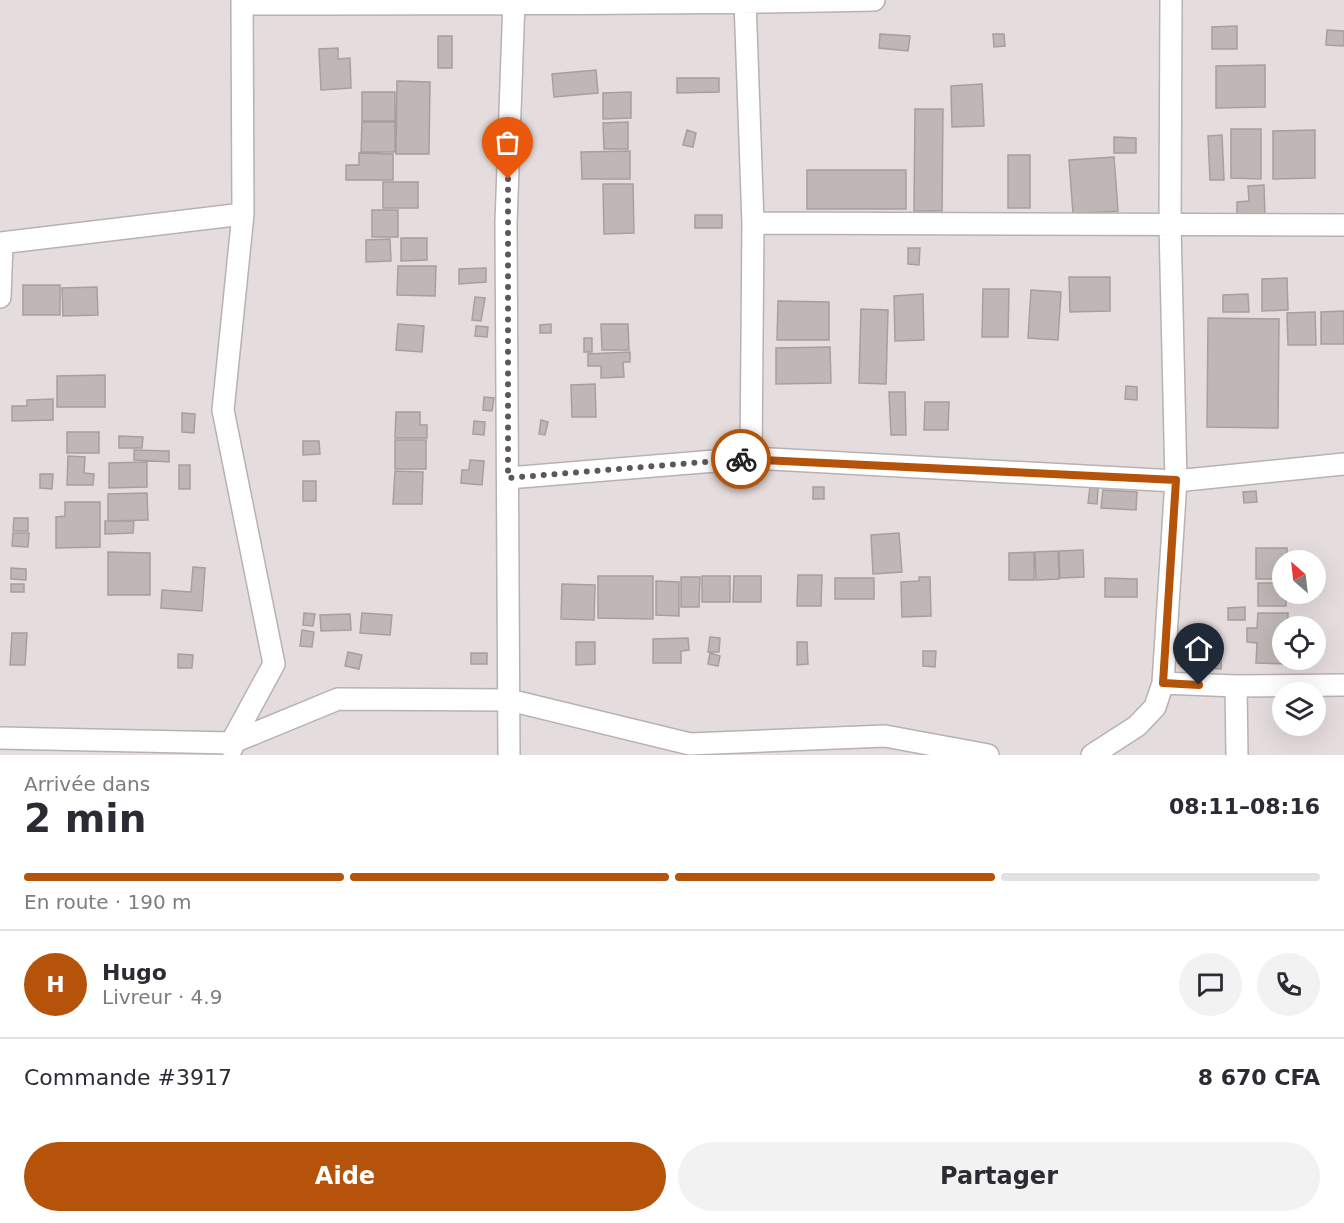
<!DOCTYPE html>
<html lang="fr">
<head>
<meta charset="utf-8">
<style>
	:root { --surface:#fff; --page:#f2f2f3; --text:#2b2b33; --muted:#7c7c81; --line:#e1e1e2; --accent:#b45309 }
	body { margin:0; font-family:"DejaVu Sans",sans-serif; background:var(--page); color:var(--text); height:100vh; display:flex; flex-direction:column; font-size:22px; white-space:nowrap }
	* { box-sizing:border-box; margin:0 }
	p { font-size:20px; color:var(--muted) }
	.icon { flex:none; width:33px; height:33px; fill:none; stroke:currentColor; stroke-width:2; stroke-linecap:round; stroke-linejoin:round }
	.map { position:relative; height:755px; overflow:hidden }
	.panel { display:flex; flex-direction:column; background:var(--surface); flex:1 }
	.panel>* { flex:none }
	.needle { width:39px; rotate:332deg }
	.buttons { position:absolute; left:1272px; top:550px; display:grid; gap:12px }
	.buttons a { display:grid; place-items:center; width:54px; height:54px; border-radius:50%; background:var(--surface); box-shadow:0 6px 24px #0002; font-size:30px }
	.pin { position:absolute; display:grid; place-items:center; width:51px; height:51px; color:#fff; margin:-62px -26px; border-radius:50% 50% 50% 0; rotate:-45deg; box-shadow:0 0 6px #0007 }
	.pin .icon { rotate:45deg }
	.courier { position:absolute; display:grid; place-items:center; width:60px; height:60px; margin:-30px; border:4px solid #b45309; border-radius:50%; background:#fff; color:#222; box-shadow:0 2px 8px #0007 }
	.head em { font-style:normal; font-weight:800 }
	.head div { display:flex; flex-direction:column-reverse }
	.head { display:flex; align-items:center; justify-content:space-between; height:102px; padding:0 24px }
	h1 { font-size:39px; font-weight:800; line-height:45px }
	.bar { display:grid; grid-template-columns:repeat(4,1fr); gap:9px 6px; align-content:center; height:72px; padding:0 24px }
	.bar i { height:8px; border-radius:4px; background:var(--line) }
	.bar .current { background:var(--accent) }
	.bar p { grid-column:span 4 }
	.line { display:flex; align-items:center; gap:15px; padding:0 24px; border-top:2px solid var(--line) }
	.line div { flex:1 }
	.round { display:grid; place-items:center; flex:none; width:63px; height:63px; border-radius:32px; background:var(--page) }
	.cta { display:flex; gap:12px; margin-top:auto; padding:12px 24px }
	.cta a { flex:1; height:69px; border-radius:36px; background:var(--accent); color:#fff; font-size:24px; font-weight:800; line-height:69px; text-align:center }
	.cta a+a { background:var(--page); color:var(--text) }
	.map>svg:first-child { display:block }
	.building { fill:#bfb7b5; stroke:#a79f9d; stroke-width:1.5 }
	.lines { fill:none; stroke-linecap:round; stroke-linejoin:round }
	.street-casing { stroke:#b9b1b1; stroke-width:24 }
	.street { stroke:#fff; stroke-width:21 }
	.done { stroke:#5c5758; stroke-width:6; stroke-dasharray:0 10.8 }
	.route { stroke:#b45309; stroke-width:8 }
</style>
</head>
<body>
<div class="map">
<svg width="1344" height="755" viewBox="0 0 1344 755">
	<rect width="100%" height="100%" fill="#e5dcdd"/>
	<!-- building -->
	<path class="building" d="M1237,26V49H1212V27Z
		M1327,30L1344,31V46L1326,45Z
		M880,34L910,36L908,51L879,48Z
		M993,34H1004L1005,46L994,47Z
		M438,36H452V68H438Z
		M338,48V59L350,58L351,88L321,90L319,49Z
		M1265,65V107L1216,108V66Z
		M596,70L598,93L554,97L552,74Z
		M677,78H719V92L677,93Z
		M397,81L430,82L429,154H396Z
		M982,84L984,126L952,127L951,86Z
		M362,92H395V121H362Z
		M631,92V118L603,119V93Z
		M915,109H943L942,211H914Z
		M362,122H395V152H361Z
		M628,122V149H604L603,123Z
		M1231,129H1261V179L1231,178Z
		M687,130L696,133L693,147L683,145Z
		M1315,130V178L1273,179V131Z
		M1222,135L1224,180H1210L1208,136Z
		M1114,137L1136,138V153H1114Z
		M630,151V179H582L581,152Z
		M359,153L393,154V180H346V165H359Z
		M1008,155H1030V208H1008Z
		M1114,157L1118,211L1073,214L1069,160Z
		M807,170H906V209H807Z
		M383,182H418V208H383Z
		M603,184H633L634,233L604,234Z
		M1264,185L1265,218L1237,220V202L1249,201L1248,186Z
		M372,210H398V237H372Z
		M695,215H722V228H695Z
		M401,238H427V260L401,261Z
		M390,239L391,261L366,262V240Z
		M908,248H920L919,265L908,264Z
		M398,266H436L435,296L397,295Z
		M486,268V282L459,284V269Z
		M1069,277H1110V311L1070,312Z
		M1287,278L1288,310L1262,311V279Z
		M23,285H60V315H23Z
		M97,287L98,315L63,316L62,288Z
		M983,289H1009L1008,337H982Z
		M1031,290L1061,292L1058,340L1028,338Z
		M923,294L924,340L895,341L894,296Z
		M1248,294L1249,312H1223V295Z
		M475,297L485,298L481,321L472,320Z
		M778,301L829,302V340H777Z
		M861,309L888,310L886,384L859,383Z
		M1344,311V344H1321V312Z
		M1315,312L1316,345H1288L1287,313Z
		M1208,318L1279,319L1278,428L1207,427Z
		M398,324L424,326L422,352L396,350Z
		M551,324V333H540V325Z
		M601,324H628L629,350H602Z
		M476,326L488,327L487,337L475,336Z
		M584,338H592V352H584Z
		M830,347L831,383L776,384V348Z
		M630,352V362H623L624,377L601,378V366H588V354Z
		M105,375V407H57V376Z
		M595,384L596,417H572L571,385Z
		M1126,386L1137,387V400L1125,399Z
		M889,392H905L906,435H891Z
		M484,397L494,398L492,411L483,410Z
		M53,399V420L12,421V406H27V400Z
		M925,402H949L948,430H924Z
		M396,412H420V425H427V438H395Z
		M182,413L195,414L194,433L182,432Z
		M541,420L548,422L545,435L539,434Z
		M474,421L485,422L484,435L473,434Z
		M67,432H99V453H67Z
		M119,436L143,437L142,448H119Z
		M395,440H426V469H395Z
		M303,441H319L320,454L303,455Z
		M134,450L169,451V462L134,460Z
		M68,456L85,457L84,473L94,474L93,485H67Z
		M470,460L484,461L482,485L461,483L462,470H469Z
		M147,462V487L109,488V463Z
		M179,465H190V489H179Z
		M395,471L423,472L422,504H393Z
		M40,474H53L52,489L40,488Z
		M303,481H316V501H303Z
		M813,487H824V499H813Z
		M1090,487L1098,488L1097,504L1088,503Z
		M1103,490L1137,492L1136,510L1101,508Z
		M1256,491L1257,502L1244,503L1243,492Z
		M147,493L148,520L108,521V494Z
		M65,502H100V547L56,548V517L65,516Z
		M14,518H28V531H13Z
		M105,521H134L133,533L105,534Z
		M13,533H29L28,547L12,546Z
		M899,533L902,572L873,574L871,535Z
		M1256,548H1287V561H1282V579H1256Z
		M1083,550L1084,577L1060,578L1059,551Z
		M1058,551L1059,579L1036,580L1035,552Z
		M108,552L150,553V595H108Z
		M1034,552V580H1009V553Z
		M193,567L205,568L202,611L161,608L162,590L191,592Z
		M11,568L26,569V580L11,579Z
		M798,575H822L821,606H797Z
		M598,576H653V619L598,618Z
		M702,576H730V602H702Z
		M734,576H761V602H733Z
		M681,577H700L699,607H681Z
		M919,577H930L931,616L902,617L901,582L919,581Z
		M835,578H874V599H835Z
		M1105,578L1137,579V597H1105Z
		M656,581L679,582V616L656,615Z
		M1258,583H1282V594H1286V606H1258Z
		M11,584H24V592H11Z
		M562,584L595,585L594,620L561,619Z
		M1245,607V620H1228V608Z
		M304,613L315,614L313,626L303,625Z
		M362,613L392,615L390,635L360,633Z
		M1258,613H1288V627H1282V660H1286V664L1256,663L1257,643L1247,642V628H1257Z
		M350,614L351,630L321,631L320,615Z
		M302,630L314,632L312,647L300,646Z
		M12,633H27L25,665H10Z
		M710,637L720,638L719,652H708Z
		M688,638L689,650L681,651V663H653V639Z
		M576,642H595V664L576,665Z
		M797,642H807L808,664L797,665Z
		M1210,642L1222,643L1221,669L1208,668Z
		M923,651H936L935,667L923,666Z
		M348,652L362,655L359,669L345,666Z
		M471,653H487V664H471Z
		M710,653L720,656L718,666L708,664Z
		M178,654L193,655L192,668H178Z"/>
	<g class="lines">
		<defs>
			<path id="street" d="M745,0L753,223L751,458
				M242,4C453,3 663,5 874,0
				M753,223L1344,225
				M0,243L243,214
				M0,297L2,243
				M508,478L751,458L1176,481L1344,464
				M1163,683L1176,481L1170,225L1171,0
				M1236,686L1237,755
				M0,738L231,743L338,699L509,700L690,744L885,736L988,755
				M232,748L231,743L274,664L223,410L243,214L242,0
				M509,755L506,223L514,0
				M1092,755L1137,726L1155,707L1163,683L1236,686L1344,685"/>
		</defs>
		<!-- street casing -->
		<use href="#street" class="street-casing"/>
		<!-- street -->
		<use href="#street" class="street"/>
	</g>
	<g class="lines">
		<!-- done -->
		<path class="done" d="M508,179V478L741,459"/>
		<!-- route -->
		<path class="route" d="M741,459L1176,480L1163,683L1199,685"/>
	</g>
</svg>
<div class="buttons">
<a><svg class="needle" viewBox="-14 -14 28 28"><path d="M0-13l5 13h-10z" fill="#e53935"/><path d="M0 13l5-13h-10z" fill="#7c7c81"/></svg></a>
<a><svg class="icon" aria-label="locate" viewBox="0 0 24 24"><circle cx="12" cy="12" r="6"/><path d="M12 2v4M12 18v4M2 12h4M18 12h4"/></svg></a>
<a><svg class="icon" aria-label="layers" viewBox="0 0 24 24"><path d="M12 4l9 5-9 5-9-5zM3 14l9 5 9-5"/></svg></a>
</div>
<div class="pin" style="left:508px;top:179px;background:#ea580c"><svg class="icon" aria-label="bag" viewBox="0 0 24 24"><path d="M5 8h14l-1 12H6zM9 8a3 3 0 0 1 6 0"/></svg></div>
<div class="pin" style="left:1199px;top:685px;background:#1f2937"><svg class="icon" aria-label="home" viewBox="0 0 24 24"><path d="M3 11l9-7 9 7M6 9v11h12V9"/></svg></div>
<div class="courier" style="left:741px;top:459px"><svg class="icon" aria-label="bike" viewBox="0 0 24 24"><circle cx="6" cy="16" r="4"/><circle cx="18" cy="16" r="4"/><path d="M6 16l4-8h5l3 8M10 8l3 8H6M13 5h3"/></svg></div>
</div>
<section class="panel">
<div class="head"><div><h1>2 min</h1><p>Arrivée dans</p></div><em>08:11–08:16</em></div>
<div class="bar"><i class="current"></i><i class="current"></i><i class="current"></i><i></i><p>En route · 190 m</p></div>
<div class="line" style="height:108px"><b class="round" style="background:var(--accent);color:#fff">H</b><div><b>Hugo</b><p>Livreur · 4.9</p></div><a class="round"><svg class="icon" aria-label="chat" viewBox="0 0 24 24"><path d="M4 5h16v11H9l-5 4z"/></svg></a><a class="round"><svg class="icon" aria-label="phone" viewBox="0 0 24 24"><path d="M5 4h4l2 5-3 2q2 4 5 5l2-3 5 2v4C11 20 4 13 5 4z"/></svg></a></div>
<div class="line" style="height:78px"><div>Commande #3917</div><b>8 670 CFA</b></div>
<div class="cta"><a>Aide</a><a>Partager</a></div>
</section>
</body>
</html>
